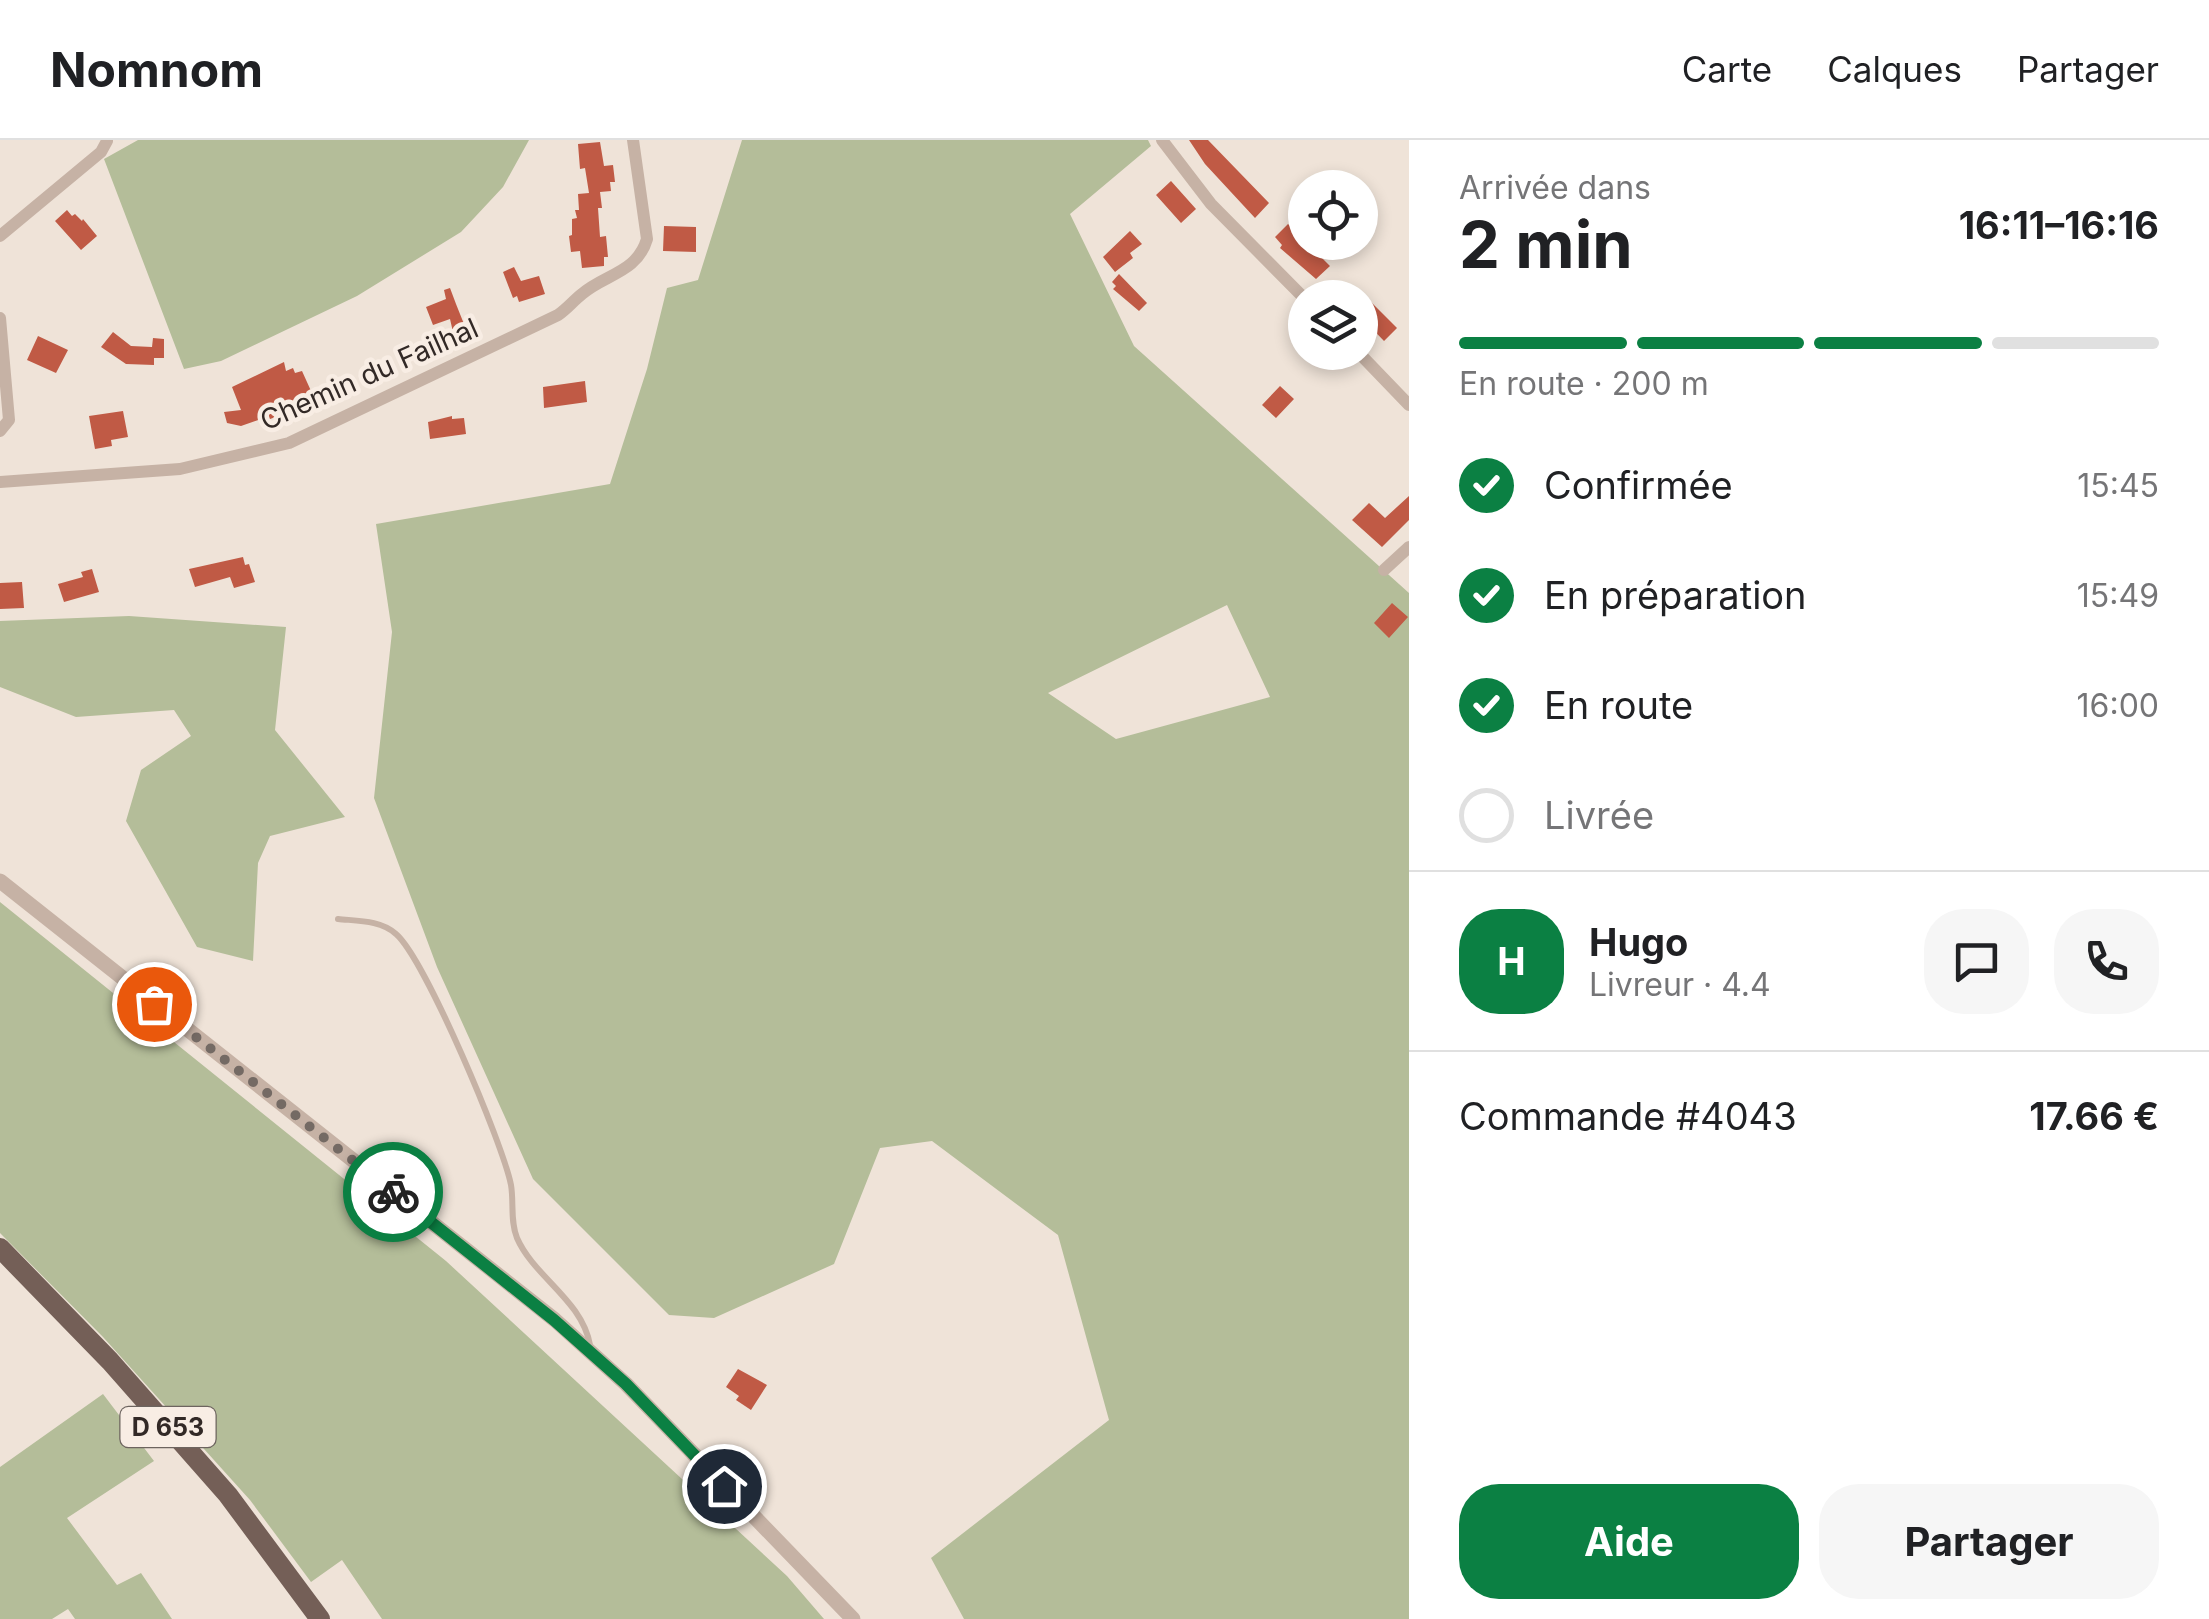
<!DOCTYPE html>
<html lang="fr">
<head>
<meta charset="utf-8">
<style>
	:root { --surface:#fff; --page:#f6f6f6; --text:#202124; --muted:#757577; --line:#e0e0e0; --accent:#0b8043 }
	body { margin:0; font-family:Inter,sans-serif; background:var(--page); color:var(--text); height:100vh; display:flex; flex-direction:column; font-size:38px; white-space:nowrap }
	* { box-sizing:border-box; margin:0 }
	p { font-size:32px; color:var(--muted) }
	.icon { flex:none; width:55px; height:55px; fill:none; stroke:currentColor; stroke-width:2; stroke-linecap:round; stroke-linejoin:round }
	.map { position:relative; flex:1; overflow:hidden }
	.details { display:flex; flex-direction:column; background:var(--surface); width:800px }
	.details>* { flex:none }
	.controls { position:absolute; left:1288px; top:30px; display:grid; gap:20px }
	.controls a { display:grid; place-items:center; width:90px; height:90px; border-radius:50%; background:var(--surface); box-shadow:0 5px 15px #0003; font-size:50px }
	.pin { position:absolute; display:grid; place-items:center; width:85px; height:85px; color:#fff; margin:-42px; border:5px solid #fff; border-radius:50%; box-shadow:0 2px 10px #0007 }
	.courier { position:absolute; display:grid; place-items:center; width:100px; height:100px; margin:-50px; border:8px solid #0b8043; border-radius:50%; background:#fff; color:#222; box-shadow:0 2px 12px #0007 }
	.head em { font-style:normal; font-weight:700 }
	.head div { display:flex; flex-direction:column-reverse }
	.head { display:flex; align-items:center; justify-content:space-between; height:170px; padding:0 50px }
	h1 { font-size:65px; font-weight:700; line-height:75px }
	.bar { display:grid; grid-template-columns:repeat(4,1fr); gap:15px 10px; align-content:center; height:120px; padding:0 50px }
	.bar i { height:12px; border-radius:8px; background:var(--line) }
	.bar .on { background:var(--accent) }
	.bar p { grid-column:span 4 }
	.line { display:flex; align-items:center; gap:25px; padding:0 50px; border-top:2px solid var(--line) }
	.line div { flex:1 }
	.round { display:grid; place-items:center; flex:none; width:105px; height:105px; border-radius:40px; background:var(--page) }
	ol { padding:0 50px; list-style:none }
	li { display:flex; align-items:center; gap:30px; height:110px }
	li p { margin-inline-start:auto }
	li .icon { padding:10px; border-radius:50%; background:var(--accent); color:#fff; stroke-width:4 }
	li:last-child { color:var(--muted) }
	li i { width:55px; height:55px; border:5px solid var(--line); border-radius:50% }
	.action { display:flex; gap:20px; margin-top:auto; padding:20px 50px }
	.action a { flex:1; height:115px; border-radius:40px; background:var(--accent); color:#fff; font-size:40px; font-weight:700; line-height:115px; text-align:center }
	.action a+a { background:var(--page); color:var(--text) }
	header { display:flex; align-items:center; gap:60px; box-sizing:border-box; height:140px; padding:0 50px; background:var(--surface); border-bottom:2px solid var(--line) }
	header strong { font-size:48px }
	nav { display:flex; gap:55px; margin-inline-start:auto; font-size:35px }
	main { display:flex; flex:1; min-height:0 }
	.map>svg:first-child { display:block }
	.green { fill:#b4bd99; fill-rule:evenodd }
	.building { fill:#c05a45 }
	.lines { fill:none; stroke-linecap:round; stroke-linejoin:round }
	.service { stroke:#c6b2a5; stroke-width:6 }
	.minor { stroke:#c6b2a5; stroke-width:12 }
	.tertiary { stroke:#c6b2a5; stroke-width:15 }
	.primary { stroke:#745f57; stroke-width:20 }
	.done { stroke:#746a64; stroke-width:10; stroke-dasharray:0 18 }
	.route { stroke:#0b8043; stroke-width:12 }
	.labels { text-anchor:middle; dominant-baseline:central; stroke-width:9; stroke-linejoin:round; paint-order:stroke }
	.shield { fill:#f8ede4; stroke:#6d645f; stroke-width:2.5 }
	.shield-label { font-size:25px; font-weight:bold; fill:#322926 }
	.street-label { font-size:28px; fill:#322926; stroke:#f8ede4 }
</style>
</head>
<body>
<header>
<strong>Nomnom</strong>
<nav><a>Carte</a><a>Calques</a><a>Partager</a></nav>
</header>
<main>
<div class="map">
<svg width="1409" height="1479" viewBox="0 0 1409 1479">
	<rect width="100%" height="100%" fill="#efe3d8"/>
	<!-- green -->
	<path class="green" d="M138,0H529L503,47L461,92L357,156L221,221L184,229L104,19Z
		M742,0H1148L1151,6L1070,74L1134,206L1409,453V1479H964L931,1418L1109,1280L1058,1095L932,1001L880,1008L834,1124L714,1178L669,1175L533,1039L437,827L374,658L392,492L376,384L610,344L647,229L667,148L698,140ZM1227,465L1270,557L1116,599L1048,553Z
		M129,476L286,487L275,590L345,677L270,696L258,723L253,821L197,807L126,681L141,630L191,596L174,570L76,577L0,547V481Z
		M0,762L446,1121L787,1436L824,1479H382L342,1420L311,1442L250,1360L103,1197L0,1093Z
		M103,1254L154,1321L67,1378L117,1445L141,1433L172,1479H75L68,1469L52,1479H0V1327Z"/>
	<!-- building -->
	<path class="building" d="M1189,0H1208L1269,63L1255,78L1205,24Z
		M600,2L604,26L613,25L615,42H610L611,51L600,52L602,68H598L600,97L606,96L608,117H604V126L582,128L580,111L571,112L569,96L572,95V79L577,78L575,70H579L578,54L589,53L585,28L580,29L578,4Z
		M1171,41L1196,69L1181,83L1156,55Z
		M67,70L72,76L75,74L82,81L83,79L97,96L81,110L55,81Z
		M1288,84L1330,126L1316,139L1280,108L1282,105L1275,97Z
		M664,86L696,87V112L663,111Z
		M1130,91L1142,104L1130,113L1133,118L1115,132L1103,117Z
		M514,127L521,141L539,136L545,154L519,162L517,156L513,158L503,132Z
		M1119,134L1147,163L1139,171L1113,149L1116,146L1112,142Z
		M450,148L456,164L466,189L453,192L450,179L433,185L426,167L446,159L444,150Z
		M1360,151L1397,188L1384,201L1360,176Z
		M113,192L131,206L152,207L153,198L164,199V218H154V225L126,224L101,207Z
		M38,196L68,210L56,233L27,220Z
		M284,222L286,231L293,228L295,233L302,231L316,262L262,282L261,279L241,286L227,283L224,272L241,270L232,247Z
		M585,241L587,262L544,268L543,247Z
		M1280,246L1294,259L1276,278L1262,265Z
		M123,271L128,297L111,300L112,306L95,309L89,276Z
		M452,276V279L464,278L466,294L430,299L428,282Z
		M1409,356V380L1382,407L1352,380L1369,363L1385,378Z
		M243,417L245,425L249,424L255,442L234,448L230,437L195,447L189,429Z
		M92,429L99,452L64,462L58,444L83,437L81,432Z
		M22,442L24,468L0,469V443Z
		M1392,463L1408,477L1389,498L1374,483Z
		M738,1229L767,1245L751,1270L736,1260L739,1256L726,1247Z"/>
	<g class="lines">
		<!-- service -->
		<path class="service" d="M338,779C357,781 381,780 396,794C425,819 503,1004 511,1045C514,1062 510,1081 517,1098C534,1137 582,1160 590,1205"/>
		<!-- minor -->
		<path class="minor" d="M1162,0L1211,64L1305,159
			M0,96L101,12L107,1
			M0,178L9,280L0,291
			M1358,212L1409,265
			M0,342L180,329L289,303L558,175C568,168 573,161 582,154C605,134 637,133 647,99L633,0
			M1384,430L1409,407"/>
		<!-- tertiary -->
		<path class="tertiary" d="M0,741L555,1180L626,1244L853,1479"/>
		<!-- primary -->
		<path class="primary" d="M0,1108L110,1221L228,1355L320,1479"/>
	</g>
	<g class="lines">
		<!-- done -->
		<path class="done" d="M154,864L393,1052"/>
		<!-- route -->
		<path class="route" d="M393,1052L554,1180L626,1244L724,1346"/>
	</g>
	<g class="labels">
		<!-- shield labels -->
		<rect class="shield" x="120.5" y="1267" width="95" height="40" rx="8"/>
		<g class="shield-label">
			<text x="168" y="1287">D 653</text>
		</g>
		<!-- street labels -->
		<g class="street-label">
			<text transform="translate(369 234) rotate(-24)">Chemin du Failhal</text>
		</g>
	</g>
</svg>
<div class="controls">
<a><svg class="icon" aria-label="locate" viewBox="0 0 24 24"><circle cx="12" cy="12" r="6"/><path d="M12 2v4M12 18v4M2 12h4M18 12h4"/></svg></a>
<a><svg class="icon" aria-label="layers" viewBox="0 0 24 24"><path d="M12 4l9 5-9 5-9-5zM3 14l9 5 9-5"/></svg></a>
</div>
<div class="pin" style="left:154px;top:864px;background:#ea580c"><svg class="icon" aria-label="bag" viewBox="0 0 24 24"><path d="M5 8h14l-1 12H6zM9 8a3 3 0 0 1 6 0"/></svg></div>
<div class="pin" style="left:724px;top:1346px;background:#1f2937"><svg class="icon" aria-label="home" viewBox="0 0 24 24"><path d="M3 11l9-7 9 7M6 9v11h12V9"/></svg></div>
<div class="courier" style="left:393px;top:1052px"><svg class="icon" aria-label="bike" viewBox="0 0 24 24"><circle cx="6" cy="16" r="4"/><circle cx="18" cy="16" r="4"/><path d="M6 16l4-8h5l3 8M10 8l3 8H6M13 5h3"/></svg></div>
</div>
<section class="details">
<div class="head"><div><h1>2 min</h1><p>Arrivée dans</p></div><em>16:11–16:16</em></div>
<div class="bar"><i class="on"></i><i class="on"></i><i class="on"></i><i></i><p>En route · 200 m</p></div>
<ol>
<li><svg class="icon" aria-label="check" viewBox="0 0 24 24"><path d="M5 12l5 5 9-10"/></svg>Confirmée<p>15:45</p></li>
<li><svg class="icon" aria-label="check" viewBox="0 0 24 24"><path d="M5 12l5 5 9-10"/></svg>En préparation<p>15:49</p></li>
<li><svg class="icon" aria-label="check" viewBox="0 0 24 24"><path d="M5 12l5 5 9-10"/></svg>En route<p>16:00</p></li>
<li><i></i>Livrée</li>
</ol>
<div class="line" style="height:180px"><b class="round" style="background:var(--accent);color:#fff">H</b><div><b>Hugo</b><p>Livreur · 4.4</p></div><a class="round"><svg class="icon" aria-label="chat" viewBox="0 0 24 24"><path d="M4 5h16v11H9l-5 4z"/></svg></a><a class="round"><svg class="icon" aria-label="phone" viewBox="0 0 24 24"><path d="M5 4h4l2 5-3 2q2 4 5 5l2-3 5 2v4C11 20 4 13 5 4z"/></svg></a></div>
<div class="line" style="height:130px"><div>Commande #4043</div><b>17.66 €</b></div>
<div class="action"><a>Aide</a><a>Partager</a></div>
</section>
</main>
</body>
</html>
